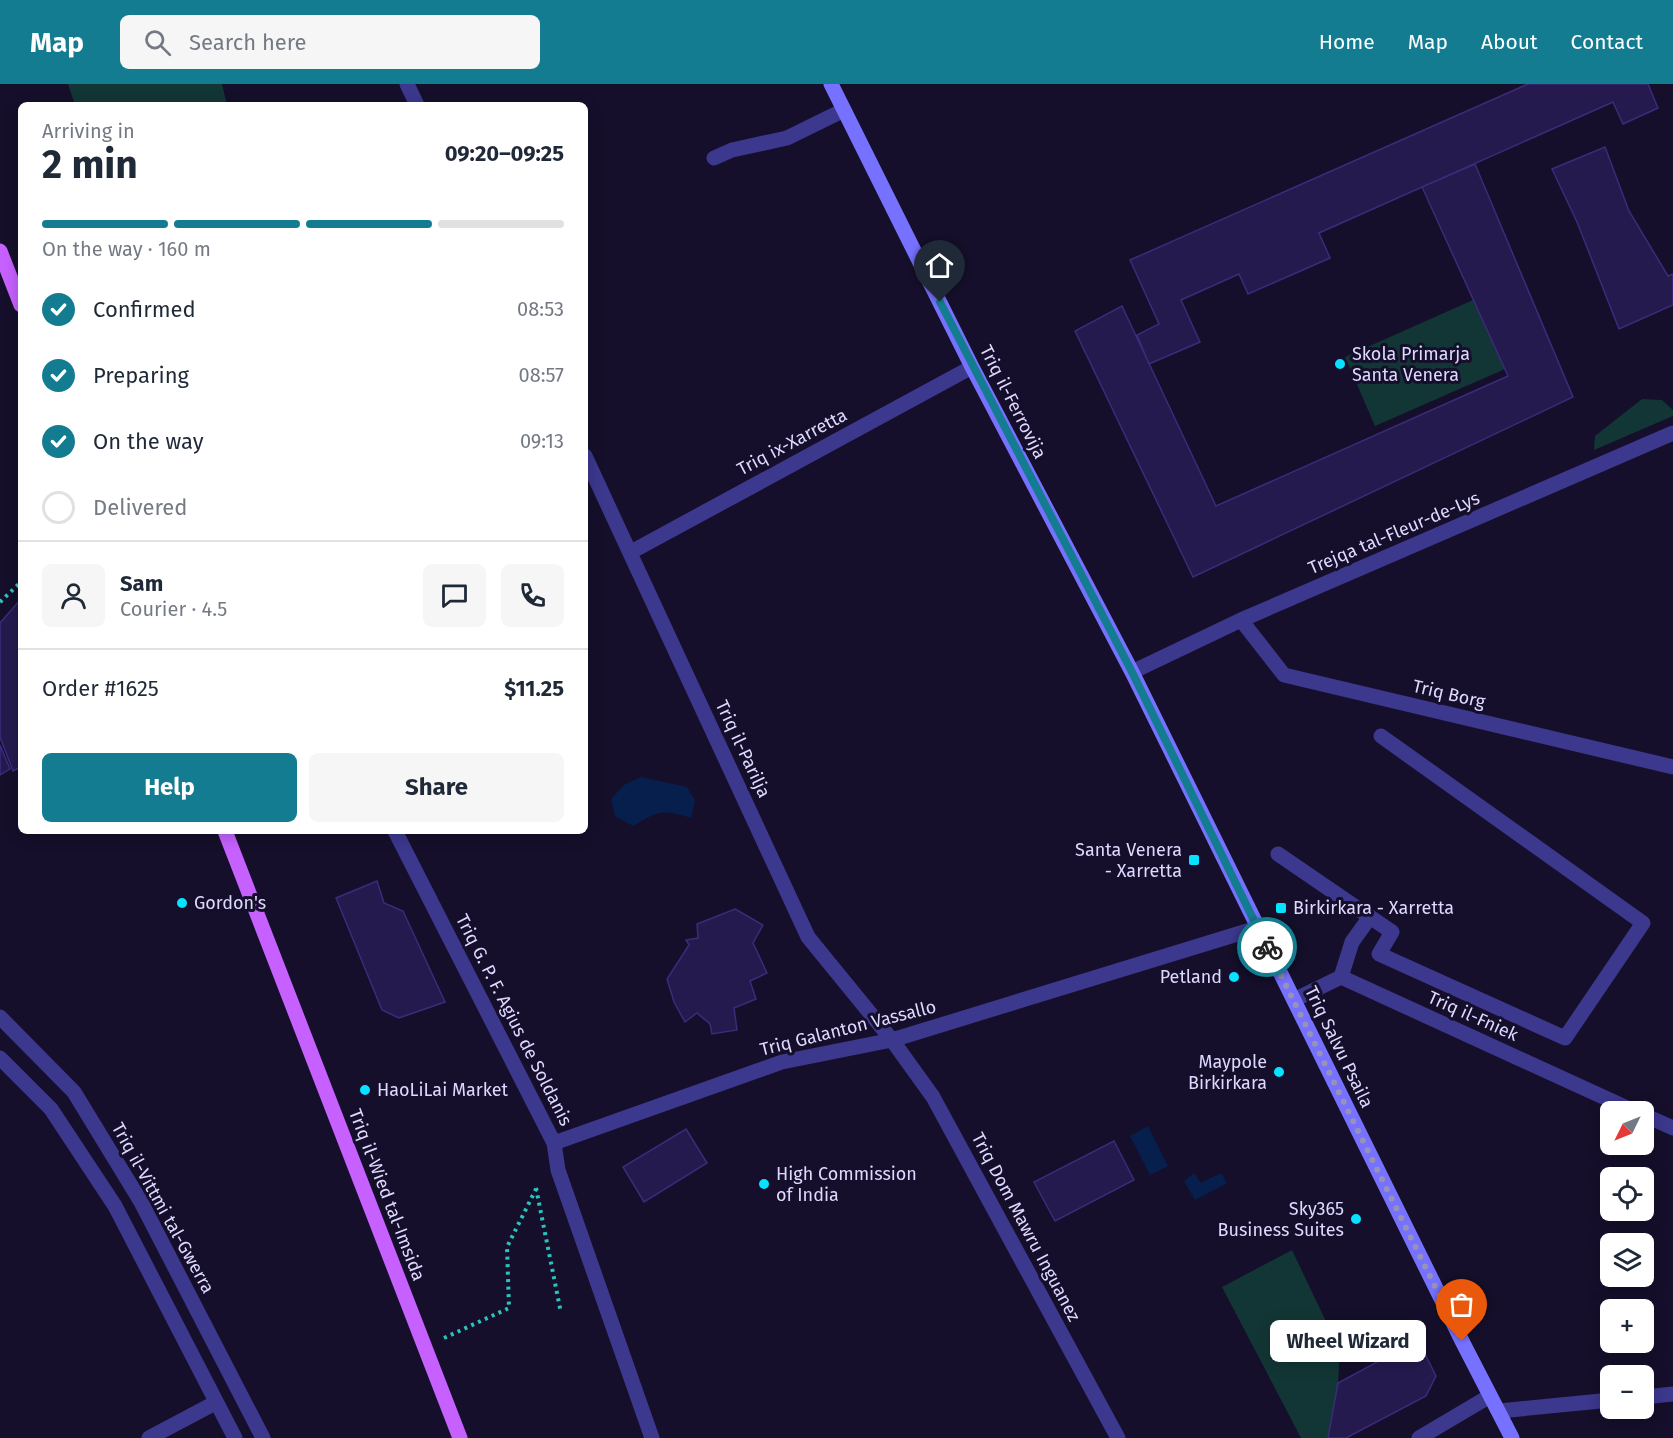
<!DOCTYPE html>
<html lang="en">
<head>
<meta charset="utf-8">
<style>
	:root { --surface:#fff; --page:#f6f6f7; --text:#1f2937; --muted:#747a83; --line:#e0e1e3; --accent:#147c91 }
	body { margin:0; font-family:"Fira Sans",sans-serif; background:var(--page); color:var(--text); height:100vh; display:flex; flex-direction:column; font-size:22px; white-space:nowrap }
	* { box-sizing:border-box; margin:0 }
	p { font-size:20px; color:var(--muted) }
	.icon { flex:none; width:33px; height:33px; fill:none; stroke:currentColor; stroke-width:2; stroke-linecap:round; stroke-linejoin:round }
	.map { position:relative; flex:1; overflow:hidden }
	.details { position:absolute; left:18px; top:18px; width:570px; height:732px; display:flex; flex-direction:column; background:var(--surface); border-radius:9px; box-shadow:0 3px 15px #0003 }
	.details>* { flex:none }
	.needle { width:39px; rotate:227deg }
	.buttons { position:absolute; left:1600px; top:1017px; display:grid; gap:12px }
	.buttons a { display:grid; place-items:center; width:54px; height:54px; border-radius:9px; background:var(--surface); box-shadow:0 3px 15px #0003; font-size:30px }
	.pin { position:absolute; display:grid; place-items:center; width:51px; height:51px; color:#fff; margin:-62px -26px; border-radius:50% 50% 50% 0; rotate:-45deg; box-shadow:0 0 6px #0007 }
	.pin .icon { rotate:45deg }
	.courier { position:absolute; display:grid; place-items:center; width:60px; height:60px; margin:-30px; border:4px solid #147c91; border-radius:50%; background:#fff; color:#222; box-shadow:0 2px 8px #0007 }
	.bubble { position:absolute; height:42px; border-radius:9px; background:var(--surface); box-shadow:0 3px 15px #0003; font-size:20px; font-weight:700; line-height:42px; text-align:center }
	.head em { font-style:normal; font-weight:700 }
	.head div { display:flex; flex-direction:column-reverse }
	.head { display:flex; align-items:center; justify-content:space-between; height:102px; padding:0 24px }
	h1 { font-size:39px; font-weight:700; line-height:45px }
	.bar { display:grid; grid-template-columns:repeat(4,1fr); gap:9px 6px; align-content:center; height:72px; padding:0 24px }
	.bar i { height:8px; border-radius:4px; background:var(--line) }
	.bar .selected { background:var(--accent) }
	.bar p { grid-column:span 4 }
	.line { display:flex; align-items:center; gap:15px; padding:0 24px; border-top:2px solid var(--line) }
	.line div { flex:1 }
	.round { display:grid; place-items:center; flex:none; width:63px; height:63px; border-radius:9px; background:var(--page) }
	ol { padding:0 24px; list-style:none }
	li { display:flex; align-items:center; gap:18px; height:66px }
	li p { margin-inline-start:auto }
	li .icon { padding:6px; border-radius:50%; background:var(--accent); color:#fff; stroke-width:4 }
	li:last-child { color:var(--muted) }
	li i { width:33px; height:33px; border:3px solid var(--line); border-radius:50% }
	.action { display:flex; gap:12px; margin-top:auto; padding:12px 24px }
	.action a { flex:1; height:69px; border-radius:9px; background:var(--accent); color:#fff; font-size:24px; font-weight:700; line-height:69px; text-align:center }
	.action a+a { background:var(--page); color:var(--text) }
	header { display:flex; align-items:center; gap:36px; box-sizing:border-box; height:84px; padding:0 30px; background:var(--accent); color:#fff }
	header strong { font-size:28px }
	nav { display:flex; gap:33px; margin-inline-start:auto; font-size:21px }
	.search { width:420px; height:54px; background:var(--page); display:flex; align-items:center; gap:15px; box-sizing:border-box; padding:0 21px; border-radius:9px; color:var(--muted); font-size:22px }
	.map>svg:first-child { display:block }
	.green { fill:#123635 }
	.water { fill:#071f4c }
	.building { fill:#251a4e; stroke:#3c2b7b; stroke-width:1.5 }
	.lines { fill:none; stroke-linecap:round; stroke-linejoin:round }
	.path { stroke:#29c4bd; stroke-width:4; stroke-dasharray:3 4.5; stroke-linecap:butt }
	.service { stroke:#3c388d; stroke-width:15 }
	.minor { stroke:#3c388d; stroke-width:15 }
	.secondary { stroke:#7671ff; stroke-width:15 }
	.primary { stroke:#c661ff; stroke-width:15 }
	.done { stroke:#9893b5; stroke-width:6; stroke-dasharray:0 10.8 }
	.route { stroke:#147c91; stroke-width:8 }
	.poi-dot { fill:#06e2ff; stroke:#150f2b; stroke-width:2 }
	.labels { text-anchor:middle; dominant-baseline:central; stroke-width:6; stroke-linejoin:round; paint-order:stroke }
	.poi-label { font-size:18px; fill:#dedaff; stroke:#150f2b; text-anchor:start }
	.street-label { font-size:18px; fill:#dedaff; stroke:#150f2b }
</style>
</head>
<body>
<header>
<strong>Map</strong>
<div class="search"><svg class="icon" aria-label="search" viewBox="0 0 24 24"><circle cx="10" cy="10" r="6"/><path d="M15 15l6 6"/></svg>Search here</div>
<nav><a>Home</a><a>Map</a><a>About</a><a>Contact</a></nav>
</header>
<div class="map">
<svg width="1673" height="1354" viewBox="0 0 1673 1354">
	<rect width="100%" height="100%" fill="#150f2b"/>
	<!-- green -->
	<path class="green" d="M68,0H222L227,21H75Z
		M1473,216L1505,285L1375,342L1345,273Z
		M1642,315L1662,316L1673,326V332L1594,366L1595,352Z
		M1292,1166L1340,1267L1338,1299L1328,1354H1301L1222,1203Z"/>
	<!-- water -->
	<path class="water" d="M641,693L687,703L695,716L691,734C661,725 659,727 633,742L615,732L611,715L624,701Z
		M1148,1042L1168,1082L1150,1091L1130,1052Z
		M1194,1089L1201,1099L1221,1089L1227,1099L1195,1116L1184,1097Z"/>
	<!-- building -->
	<path class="building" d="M1528,0H1648L1658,24L1623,40L1613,18L1319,149L1330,174L1248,210L1239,190L1181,216L1200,258L1149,280L1137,251L1159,240L1130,176Z
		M1605,63L1629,127L1668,192L1673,190V221L1619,245L1577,138L1552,85Z
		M1475,80L1573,313L1193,493L1075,247L1122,222L1216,422L1508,292L1422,103Z
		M21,515V683L13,687L0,653V539Z
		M0,661L10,685L0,691Z
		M377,797L384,819L403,827L445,918L399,934L382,926L336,814Z
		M735,825L763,841L753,859L767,889L750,897L756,915L734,924L737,946L712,950L710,940L697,929L685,938L674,918L667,895L689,861L686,856L698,854L697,840Z
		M686,1045L707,1079L644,1118L623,1083Z
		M1114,1057L1134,1096L1055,1137L1034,1098Z
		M1418,1256L1436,1292L1426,1312L1346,1354H1328L1338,1299Z"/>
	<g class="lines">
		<!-- path -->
		<path class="path" d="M0,518L21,498
			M536,1104L561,1229
			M444,1254L509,1224L507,1163L538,1101"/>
		<!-- service -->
		<path class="service" d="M714,74L732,66L787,54L844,26
			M1278,770L1392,848L1379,870L1565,954L1643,839L1381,652
			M1341,893L1352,858L1370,833"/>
		<!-- minor -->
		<path class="minor" d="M407,0L417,21
			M585,372L808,853L892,956L933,1013L1118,1354
			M631,468L972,283
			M1241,536L1284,591L1673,683
			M1132,588L1241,536L1673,349
			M395,747L554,1059L558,1086L652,1354
			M1294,916L1341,893L1636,1028
			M0,933L74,1008L141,1118L263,1354
			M0,974L51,1025L115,1122L235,1354
			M1644,1031L1673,1044
			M554,1059L782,978L892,956L1257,844
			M1644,1313L1673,1310
			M1499,1327L1611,1316
			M149,1354L215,1319
			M1419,1354L1490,1312"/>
		<!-- secondary -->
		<path class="secondary" d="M831,0L972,283L1132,588L1462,1257L1512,1354"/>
		<!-- primary -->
		<path class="primary" d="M0,167L21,221
			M225,747L460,1354"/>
	</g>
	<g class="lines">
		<!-- done -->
		<path class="done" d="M1267,863L1462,1257"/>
		<!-- route -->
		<path class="route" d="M940,218L1132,588L1267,863"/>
	</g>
	<!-- markers -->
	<g class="poi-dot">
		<circle cx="1340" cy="280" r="6"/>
		<rect x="1188" y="770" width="12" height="12" rx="3"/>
		<circle cx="182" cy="819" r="6"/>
		<rect x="1275" y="818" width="12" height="12" rx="3"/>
		<circle cx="1234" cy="893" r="6"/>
		<circle cx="1279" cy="988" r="6"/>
		<circle cx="365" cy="1006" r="6"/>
		<circle cx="764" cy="1100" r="6"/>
		<circle cx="1356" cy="1135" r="6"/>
	</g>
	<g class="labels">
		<!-- poi labels -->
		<g class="poi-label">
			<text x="1352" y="270">Skola Primarja<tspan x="1352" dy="21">Santa Venera</tspan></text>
			<text x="1182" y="766" text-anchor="end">Santa Venera<tspan x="1182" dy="21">- Xarretta</tspan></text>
			<text x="194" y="819">Gordon's</text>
			<text x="1293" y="824">Birkirkara - Xarretta</text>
			<text x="1222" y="893" text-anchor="end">Petland</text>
			<text x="1267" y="978" text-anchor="end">Maypole<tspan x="1267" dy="21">Birkirkara</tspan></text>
			<text x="377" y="1006">HaoLiLai Market</text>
			<text x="776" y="1090">High Commission<tspan x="776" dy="21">of India</tspan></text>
			<text x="1344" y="1125" text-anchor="end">Sky365<tspan x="1344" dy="21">Business Suites</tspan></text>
		</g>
		<!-- street labels -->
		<g class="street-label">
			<text transform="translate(1013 318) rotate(63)">Triq il-Ferrovija</text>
			<text transform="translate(792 358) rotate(-28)">Triq ix-Xarretta</text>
			<text transform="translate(1394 449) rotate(-23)">Trejqa tal-Fleur-de-Lys</text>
			<text transform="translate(1449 610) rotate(13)">Triq Borg</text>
			<text transform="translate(743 665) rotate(65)">Triq il-Parilja</text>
			<text transform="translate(1473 932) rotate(24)">Triq il-Fniek</text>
			<text transform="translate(514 936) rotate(63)">Triq G. P. F. Agius de Soldanis</text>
			<text transform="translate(848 944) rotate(-14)">Triq Galanton Vassallo</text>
			<text transform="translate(1339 963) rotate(64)">Triq Salvu Psaila</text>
			<text transform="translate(387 1111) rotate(69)">Triq il-Wied tal-Imsida</text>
			<text transform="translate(163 1124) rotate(61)">Triq il-Vittmi tal-Gwerra</text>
			<text transform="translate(1026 1143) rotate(62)">Triq Dom Mawru Inguanez</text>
		</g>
	</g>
</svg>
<div class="buttons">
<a><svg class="needle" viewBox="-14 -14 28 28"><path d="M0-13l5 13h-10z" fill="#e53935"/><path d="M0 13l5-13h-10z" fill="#747a83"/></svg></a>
<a><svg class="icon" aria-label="locate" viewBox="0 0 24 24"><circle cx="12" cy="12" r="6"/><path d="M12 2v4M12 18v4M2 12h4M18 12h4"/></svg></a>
<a><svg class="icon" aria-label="layers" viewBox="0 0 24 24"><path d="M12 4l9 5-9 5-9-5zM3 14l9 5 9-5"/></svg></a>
<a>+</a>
<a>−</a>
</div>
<div class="pin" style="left:1462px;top:1257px;background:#ea580c"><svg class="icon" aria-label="bag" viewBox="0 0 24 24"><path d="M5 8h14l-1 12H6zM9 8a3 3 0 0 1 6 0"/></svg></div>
<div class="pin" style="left:940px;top:218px;background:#1f2937"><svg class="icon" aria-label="home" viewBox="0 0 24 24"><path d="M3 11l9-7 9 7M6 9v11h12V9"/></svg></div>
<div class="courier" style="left:1267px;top:863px"><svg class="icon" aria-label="bike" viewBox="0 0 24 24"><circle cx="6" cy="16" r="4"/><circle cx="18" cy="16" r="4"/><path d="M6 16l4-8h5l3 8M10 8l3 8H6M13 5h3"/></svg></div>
<div class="bubble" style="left:1270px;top:1236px;width:156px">Wheel Wizard</div>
<section class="details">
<div class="head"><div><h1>2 min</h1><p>Arriving in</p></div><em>09:20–09:25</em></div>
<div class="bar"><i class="selected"></i><i class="selected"></i><i class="selected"></i><i></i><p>On the way · 160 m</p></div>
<ol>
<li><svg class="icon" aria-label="check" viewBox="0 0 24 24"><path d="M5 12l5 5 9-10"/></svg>Confirmed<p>08:53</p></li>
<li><svg class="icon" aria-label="check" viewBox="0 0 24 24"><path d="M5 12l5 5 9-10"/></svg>Preparing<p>08:57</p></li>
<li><svg class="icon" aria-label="check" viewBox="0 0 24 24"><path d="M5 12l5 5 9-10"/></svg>On the way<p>09:13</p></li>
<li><i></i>Delivered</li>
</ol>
<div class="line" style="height:108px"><a class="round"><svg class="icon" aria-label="person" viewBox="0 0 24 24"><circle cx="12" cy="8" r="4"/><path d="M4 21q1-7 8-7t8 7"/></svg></a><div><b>Sam</b><p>Courier · 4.5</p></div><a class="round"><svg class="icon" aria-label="chat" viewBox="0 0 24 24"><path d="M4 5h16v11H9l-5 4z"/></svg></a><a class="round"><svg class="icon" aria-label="phone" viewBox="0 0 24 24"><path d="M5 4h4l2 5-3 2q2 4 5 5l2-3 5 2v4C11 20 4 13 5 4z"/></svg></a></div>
<div class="line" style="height:78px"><div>Order #1625</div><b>$11.25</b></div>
<div class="action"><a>Help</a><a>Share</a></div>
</section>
</div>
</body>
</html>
